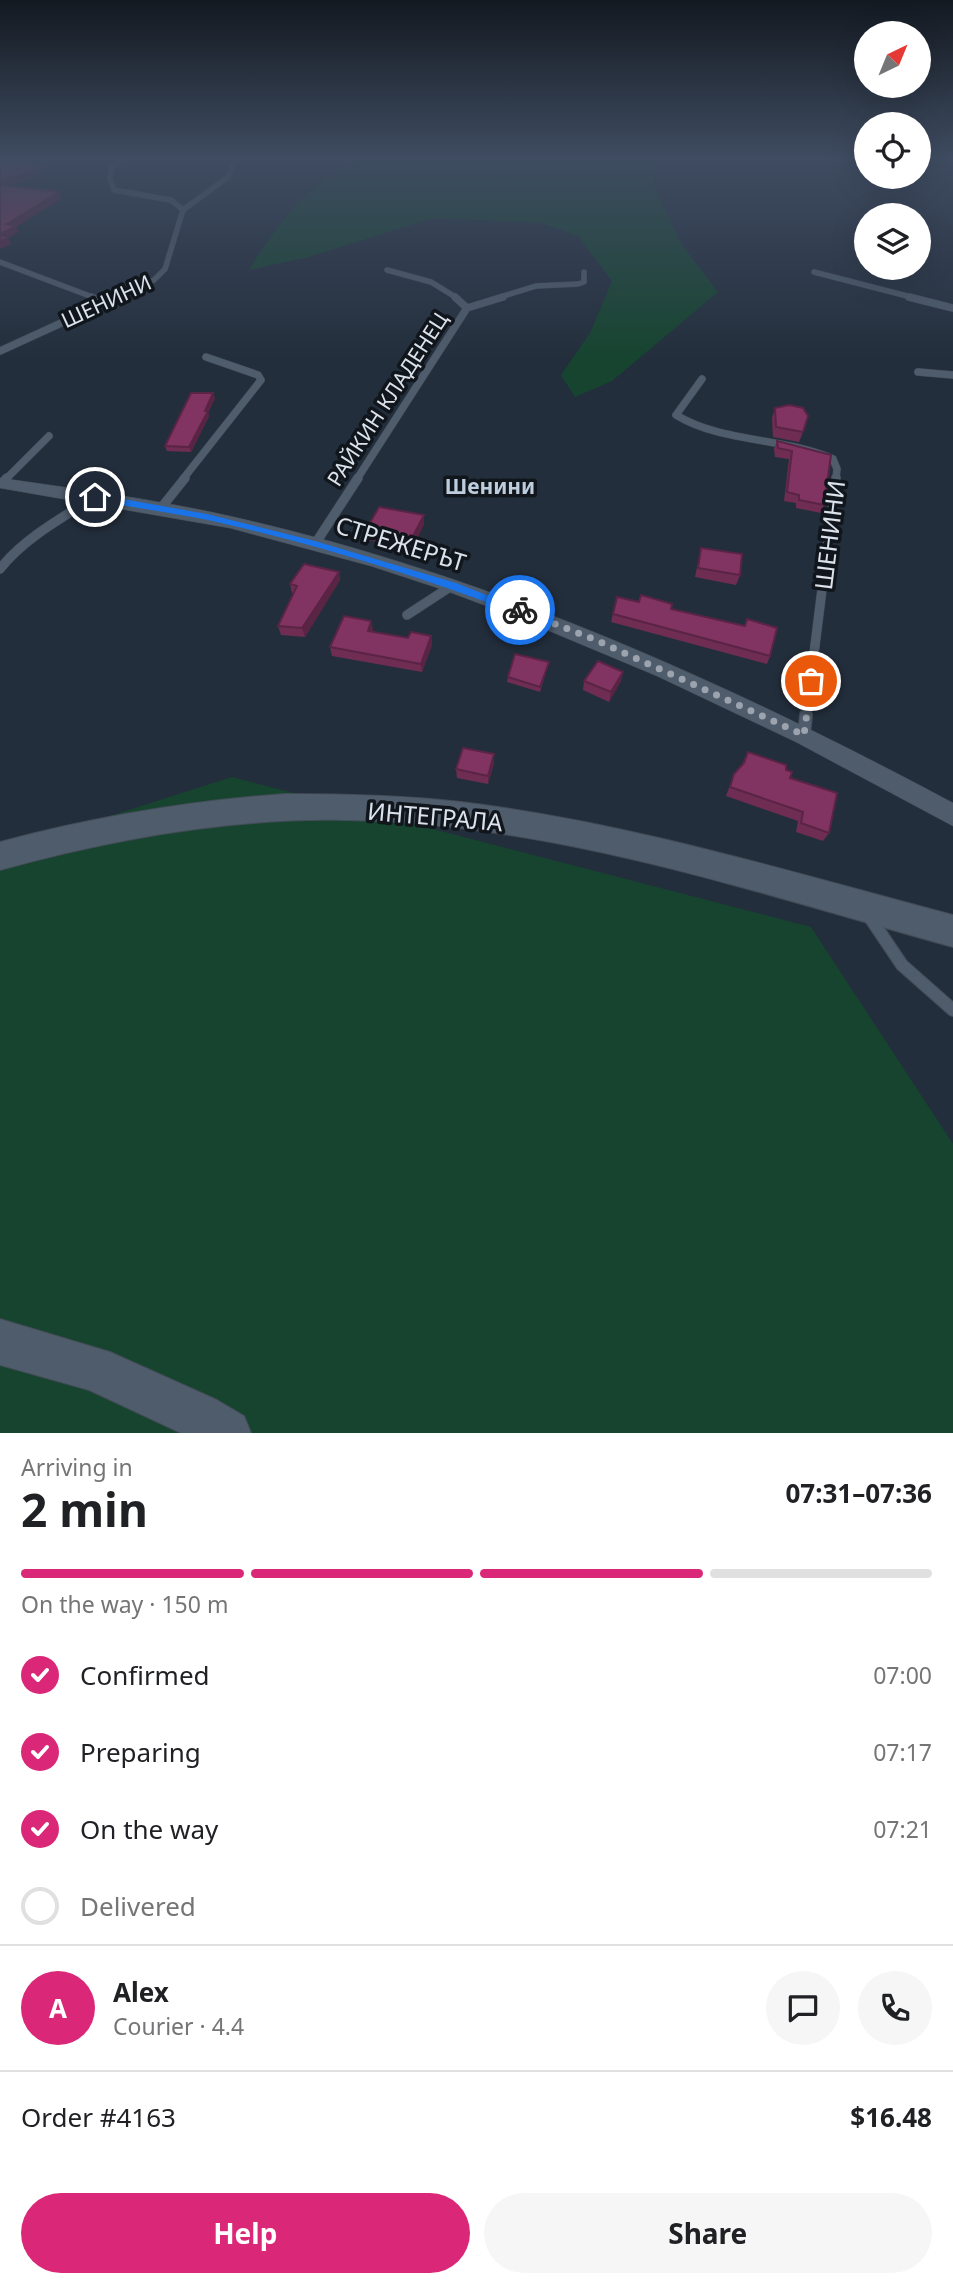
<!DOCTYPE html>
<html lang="en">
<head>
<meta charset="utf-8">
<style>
	:root { --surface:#fff; --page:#f6f6f6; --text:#202124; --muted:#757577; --line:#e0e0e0; --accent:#db2777 }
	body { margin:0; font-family:"Noto Sans",sans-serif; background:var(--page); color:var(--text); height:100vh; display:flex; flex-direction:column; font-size:26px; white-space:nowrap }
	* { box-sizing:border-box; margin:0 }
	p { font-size:23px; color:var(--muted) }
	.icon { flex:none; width:38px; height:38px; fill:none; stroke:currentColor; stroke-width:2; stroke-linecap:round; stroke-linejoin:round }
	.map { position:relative; height:1433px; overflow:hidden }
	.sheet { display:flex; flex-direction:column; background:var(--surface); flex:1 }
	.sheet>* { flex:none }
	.needle { width:46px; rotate:43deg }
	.fabs { position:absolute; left:854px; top:21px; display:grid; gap:14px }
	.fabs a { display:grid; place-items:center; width:77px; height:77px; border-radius:50%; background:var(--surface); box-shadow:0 7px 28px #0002; font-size:35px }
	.pin { position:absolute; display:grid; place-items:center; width:60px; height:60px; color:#fff; margin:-30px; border:4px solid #fff; border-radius:50%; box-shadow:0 2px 7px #0007 }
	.courier { position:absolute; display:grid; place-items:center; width:70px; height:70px; margin:-35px; border:5px solid #1a73e8; border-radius:50%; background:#fff; color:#222; box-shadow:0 2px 9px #0007 }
	.overview em { font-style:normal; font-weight:700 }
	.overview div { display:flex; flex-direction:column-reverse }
	.overview { display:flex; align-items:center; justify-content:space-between; height:119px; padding:0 21px }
	h1 { font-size:46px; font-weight:700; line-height:52px }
	.bar { display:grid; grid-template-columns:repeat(4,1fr); gap:10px 7px; align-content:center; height:84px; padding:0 21px }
	.bar i { height:9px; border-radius:5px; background:var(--line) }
	.bar .current { background:var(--accent) }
	.bar p { grid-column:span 4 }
	.line { display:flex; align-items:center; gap:18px; padding:0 21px; border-top:2px solid var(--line) }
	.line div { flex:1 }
	.round { display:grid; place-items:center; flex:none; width:74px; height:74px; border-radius:37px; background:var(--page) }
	ol { padding:0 21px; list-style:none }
	li { display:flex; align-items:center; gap:21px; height:77px }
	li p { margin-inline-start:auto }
	li .icon { padding:7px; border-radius:50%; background:var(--accent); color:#fff; stroke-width:4 }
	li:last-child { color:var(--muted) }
	li i { width:38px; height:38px; border:4px solid var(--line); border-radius:50% }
	.action { display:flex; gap:14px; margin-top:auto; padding:14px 21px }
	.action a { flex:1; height:80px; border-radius:42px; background:var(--accent); color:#fff; font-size:28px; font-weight:700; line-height:80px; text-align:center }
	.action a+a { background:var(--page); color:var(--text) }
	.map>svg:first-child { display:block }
	.green { fill:#16442f }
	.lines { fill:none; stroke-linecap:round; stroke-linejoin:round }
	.service-far3-casing { stroke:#424b56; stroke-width:6 }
	.service-far2-casing { stroke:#424b56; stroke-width:8 }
	.service-far1-casing { stroke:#424b56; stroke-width:10 }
	.service-casing { stroke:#424b56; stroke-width:14 }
	.minor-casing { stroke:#424b56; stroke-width:1 }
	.tertiary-casing { stroke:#424b56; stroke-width:2 }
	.service-far3 { stroke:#4f5c6b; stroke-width:5 }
	.service-far2 { stroke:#4f5c6b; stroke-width:7 }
	.service-far1 { stroke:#4f5c6b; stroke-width:9 }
	.service { stroke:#4f5c6b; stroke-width:12 }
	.minor { fill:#4f5c6b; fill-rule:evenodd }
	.tertiary { fill:#4f5c6b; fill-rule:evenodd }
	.wall { fill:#6f2d54 }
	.shaded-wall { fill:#5a2445 }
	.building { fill:#813462; stroke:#5a2445; stroke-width:2 }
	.route { fill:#1a73e8 }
	.done { stroke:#9ba3ae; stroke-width:7; stroke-dasharray:0 12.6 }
	.labels { text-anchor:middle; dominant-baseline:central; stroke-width:7; stroke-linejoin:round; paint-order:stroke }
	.far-street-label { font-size:21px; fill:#dbe2eb; stroke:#11161c }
	.far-neighbourhood-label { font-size:21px; font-weight:bold; fill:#becdde; stroke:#11161c }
	.street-label { font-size:24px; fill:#dbe2eb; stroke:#11161c }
</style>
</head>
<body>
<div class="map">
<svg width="953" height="1433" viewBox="0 0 953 1433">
	<rect width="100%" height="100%" fill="#232e3c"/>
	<!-- green -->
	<path class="green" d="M359,159H658L653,184L682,245L718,292L612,381L575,397L561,375L590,333L612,281L578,236L541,223L434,218L308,257L249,270C278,223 307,183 359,159Z
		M232,777L811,927L953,1144V1433H0V851Z"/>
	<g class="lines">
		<defs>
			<path id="service-far3" d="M183,210L228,177L235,159
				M0,262L95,298
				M387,270L431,282L457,298
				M814,272L915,298
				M114,298L154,280L165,269L183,210L171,200L114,190L110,179L112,167L125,159
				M497,298L536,286L578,284L584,282V272"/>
			<path id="service-far2" d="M91,297L105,302
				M455,297L467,308
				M909,297L953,308
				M467,308L503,297
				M0,351L118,297
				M918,372L953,375
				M702,379L676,415C722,443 783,437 833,459L837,469L836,479
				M6,479L49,436
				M183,479L261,380L258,375L206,357
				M357,479L467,308"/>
			<path id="service-far1" d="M2,483L7,478
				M161,508L185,478
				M315,544L358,478
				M0,569C23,539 63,517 95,497
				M407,615L453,585
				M806,717L836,478"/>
			<path id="service" d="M804,735L806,715
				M869,916L902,965L953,1010"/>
			<path id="minor" d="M0,478C76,489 154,499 229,516C484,573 723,680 953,803V826L796,742L657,676L516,617L444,590L371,566L230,528L0,488Z"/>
			<path id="tertiary" d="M285,794C344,794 402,795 461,802C628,822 790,872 953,915V947C754,892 552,823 344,820C227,818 112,839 0,870V842C94,817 188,801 285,794Z
				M0,1319L110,1352L217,1400L244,1416L251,1433H181L89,1390L0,1365Z"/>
		</defs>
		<!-- service-far3 casing -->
		<use href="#service-far3" class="service-far3-casing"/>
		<!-- service-far2 casing -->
		<use href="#service-far2" class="service-far2-casing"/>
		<!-- service-far1 casing -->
		<use href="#service-far1" class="service-far1-casing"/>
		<!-- service casing -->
		<use href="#service" class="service-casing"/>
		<!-- minor casing -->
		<use href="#minor" class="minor-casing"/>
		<!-- tertiary casing -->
		<use href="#tertiary" class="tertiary-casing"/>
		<!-- service-far3 -->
		<use href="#service-far3" class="service-far3"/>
		<!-- service-far2 -->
		<use href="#service-far2" class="service-far2"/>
		<!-- service-far1 -->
		<use href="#service-far1" class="service-far1"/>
		<!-- service -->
		<use href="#service" class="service"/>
		<!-- minor -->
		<use href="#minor" class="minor"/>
		<!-- tertiary -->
		<use href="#tertiary" class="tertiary"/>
	</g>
	<!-- wall -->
	<path class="wall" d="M215,398L208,413L209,416L191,452L167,451L165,446Z
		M775,408L803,432L799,442L773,437L772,418Z
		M777,441L831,455L824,505L821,513L796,508V503L784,501L789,459L775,457L774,449Z
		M424,524L413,548L367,540L366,530Z
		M701,548L740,575L736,585L695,577Z
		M339,572L340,580L305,637L281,635L278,626L294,593H292L290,584Z
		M617,597L671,609L770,656L767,664L611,622Z
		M373,630L372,632L408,638L431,636L432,645L422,672L332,656L330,647Z
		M549,662L540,692L507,682L508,677Z
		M623,672L621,681L609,702L583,690L584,681Z
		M748,752L786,770L829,833L823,841L796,832L798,821L726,796L734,774L742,764Z
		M494,754V763L488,784L457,778L456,769Z"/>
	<!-- shaded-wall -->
	<path class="shaded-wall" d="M46,159H55L33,178L0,188V181Z
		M59,192L61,199L16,227L19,232L8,238L11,244L0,249V234L7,224Z
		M213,393L215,398L208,413L209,416L191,452L189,447Z
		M424,515V524L413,548L412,538Z
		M339,572L340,580L305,637L302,628Z
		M371,621L373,630L369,640L368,631Z
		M431,636L432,645L422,672L421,664Z
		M623,672L621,681L609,702L611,692Z
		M494,754V763L488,784V776Z"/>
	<!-- building -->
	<path class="building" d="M0,159H46L30,172L0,181Z
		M0,185L59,192L7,224L16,226L0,234Z
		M0,235L8,237L0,241Z
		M191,393H213L205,411H208L189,447L165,446Z
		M789,405L803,408L808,416L803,432L776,427L775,408Z
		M777,441L831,455L824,505L799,500V495L787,492L792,451L778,448Z
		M379,507L424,515L412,538L366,530Z
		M701,548L742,554L740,575L698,568Z
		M304,564L339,572L302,628L278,626L297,586L290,584Z
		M641,595L672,604L671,609L745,626L747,619L777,628L770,656L613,614L617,597L639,602Z
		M344,616L371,621L368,631L408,638L411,632L431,636L421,664L330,647Z
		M515,654L549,662L540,687L508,677Z
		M598,661L623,672L611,692L584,681Z
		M463,748L494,754L488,776L456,769Z
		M748,752L786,765V770L792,772L790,778L837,793L829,833L801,823L803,812L730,787L734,774L744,763Z"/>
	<!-- sky -->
	<linearGradient id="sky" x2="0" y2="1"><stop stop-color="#131921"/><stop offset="0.44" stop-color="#3f4c61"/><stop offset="1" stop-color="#3f4c61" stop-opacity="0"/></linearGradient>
	<rect width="953" height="360" fill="url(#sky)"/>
	<!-- route -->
	<path class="route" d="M95,494L207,514L315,541L456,583L525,610L516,613C416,575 313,543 208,520C170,512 130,508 92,499L91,497Z"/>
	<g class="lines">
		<!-- done -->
		<path class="done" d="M520,610L596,640L804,735L811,681"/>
	</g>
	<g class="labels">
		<!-- far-street labels -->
		<g class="far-street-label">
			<text transform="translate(106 301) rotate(-25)">ШЕНИНИ</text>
			<text transform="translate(387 399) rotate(-57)">РАЙКИН КЛАДЕНЕЦ</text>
		</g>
		<!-- far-neighbourhood labels -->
		<g class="far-neighbourhood-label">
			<text x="490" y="486">Шенини</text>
		</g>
		<!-- street labels -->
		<g class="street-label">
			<text transform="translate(829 535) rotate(-83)">ШЕНИНИ</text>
			<text transform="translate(401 543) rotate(17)">СТРЕЖЕРЪТ</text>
			<text transform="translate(435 816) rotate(5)">ИНТЕГРАЛА</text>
		</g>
	</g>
</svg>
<div class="fabs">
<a><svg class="needle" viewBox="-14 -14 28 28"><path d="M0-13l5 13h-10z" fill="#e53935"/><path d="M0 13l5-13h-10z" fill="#757577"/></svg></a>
<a><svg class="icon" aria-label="locate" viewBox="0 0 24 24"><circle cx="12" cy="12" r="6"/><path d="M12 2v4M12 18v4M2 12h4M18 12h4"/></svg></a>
<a><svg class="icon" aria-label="layers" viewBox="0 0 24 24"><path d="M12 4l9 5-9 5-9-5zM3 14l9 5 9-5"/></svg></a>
</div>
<div class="pin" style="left:811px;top:681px;background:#ea580c"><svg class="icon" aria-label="bag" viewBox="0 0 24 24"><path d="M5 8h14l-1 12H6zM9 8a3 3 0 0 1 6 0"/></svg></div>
<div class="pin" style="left:95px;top:497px;background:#1f2937"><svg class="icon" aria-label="home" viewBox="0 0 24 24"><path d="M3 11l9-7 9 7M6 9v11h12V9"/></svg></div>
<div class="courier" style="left:520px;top:610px"><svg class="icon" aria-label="bike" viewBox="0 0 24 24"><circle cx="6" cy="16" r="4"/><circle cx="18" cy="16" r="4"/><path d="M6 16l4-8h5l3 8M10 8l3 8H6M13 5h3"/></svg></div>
</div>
<section class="sheet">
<div class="overview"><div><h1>2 min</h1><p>Arriving in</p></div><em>07:31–07:36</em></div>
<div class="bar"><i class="current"></i><i class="current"></i><i class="current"></i><i></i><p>On the way · 150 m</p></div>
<ol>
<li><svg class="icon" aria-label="check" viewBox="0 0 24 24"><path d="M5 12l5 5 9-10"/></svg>Confirmed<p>07:00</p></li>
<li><svg class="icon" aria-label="check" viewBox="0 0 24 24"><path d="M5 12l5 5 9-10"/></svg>Preparing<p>07:17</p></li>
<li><svg class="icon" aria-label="check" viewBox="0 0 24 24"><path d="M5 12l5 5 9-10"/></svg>On the way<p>07:21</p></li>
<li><i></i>Delivered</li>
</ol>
<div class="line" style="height:126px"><b class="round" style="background:var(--accent);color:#fff">A</b><div><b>Alex</b><p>Courier · 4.4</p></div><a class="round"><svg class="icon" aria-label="chat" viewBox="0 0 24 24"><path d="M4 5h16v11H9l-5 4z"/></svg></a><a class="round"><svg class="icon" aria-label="phone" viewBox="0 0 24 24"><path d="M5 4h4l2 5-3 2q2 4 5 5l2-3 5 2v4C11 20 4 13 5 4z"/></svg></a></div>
<div class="line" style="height:91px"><div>Order #4163</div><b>$16.48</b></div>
<div class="action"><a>Help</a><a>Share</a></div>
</section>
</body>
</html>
